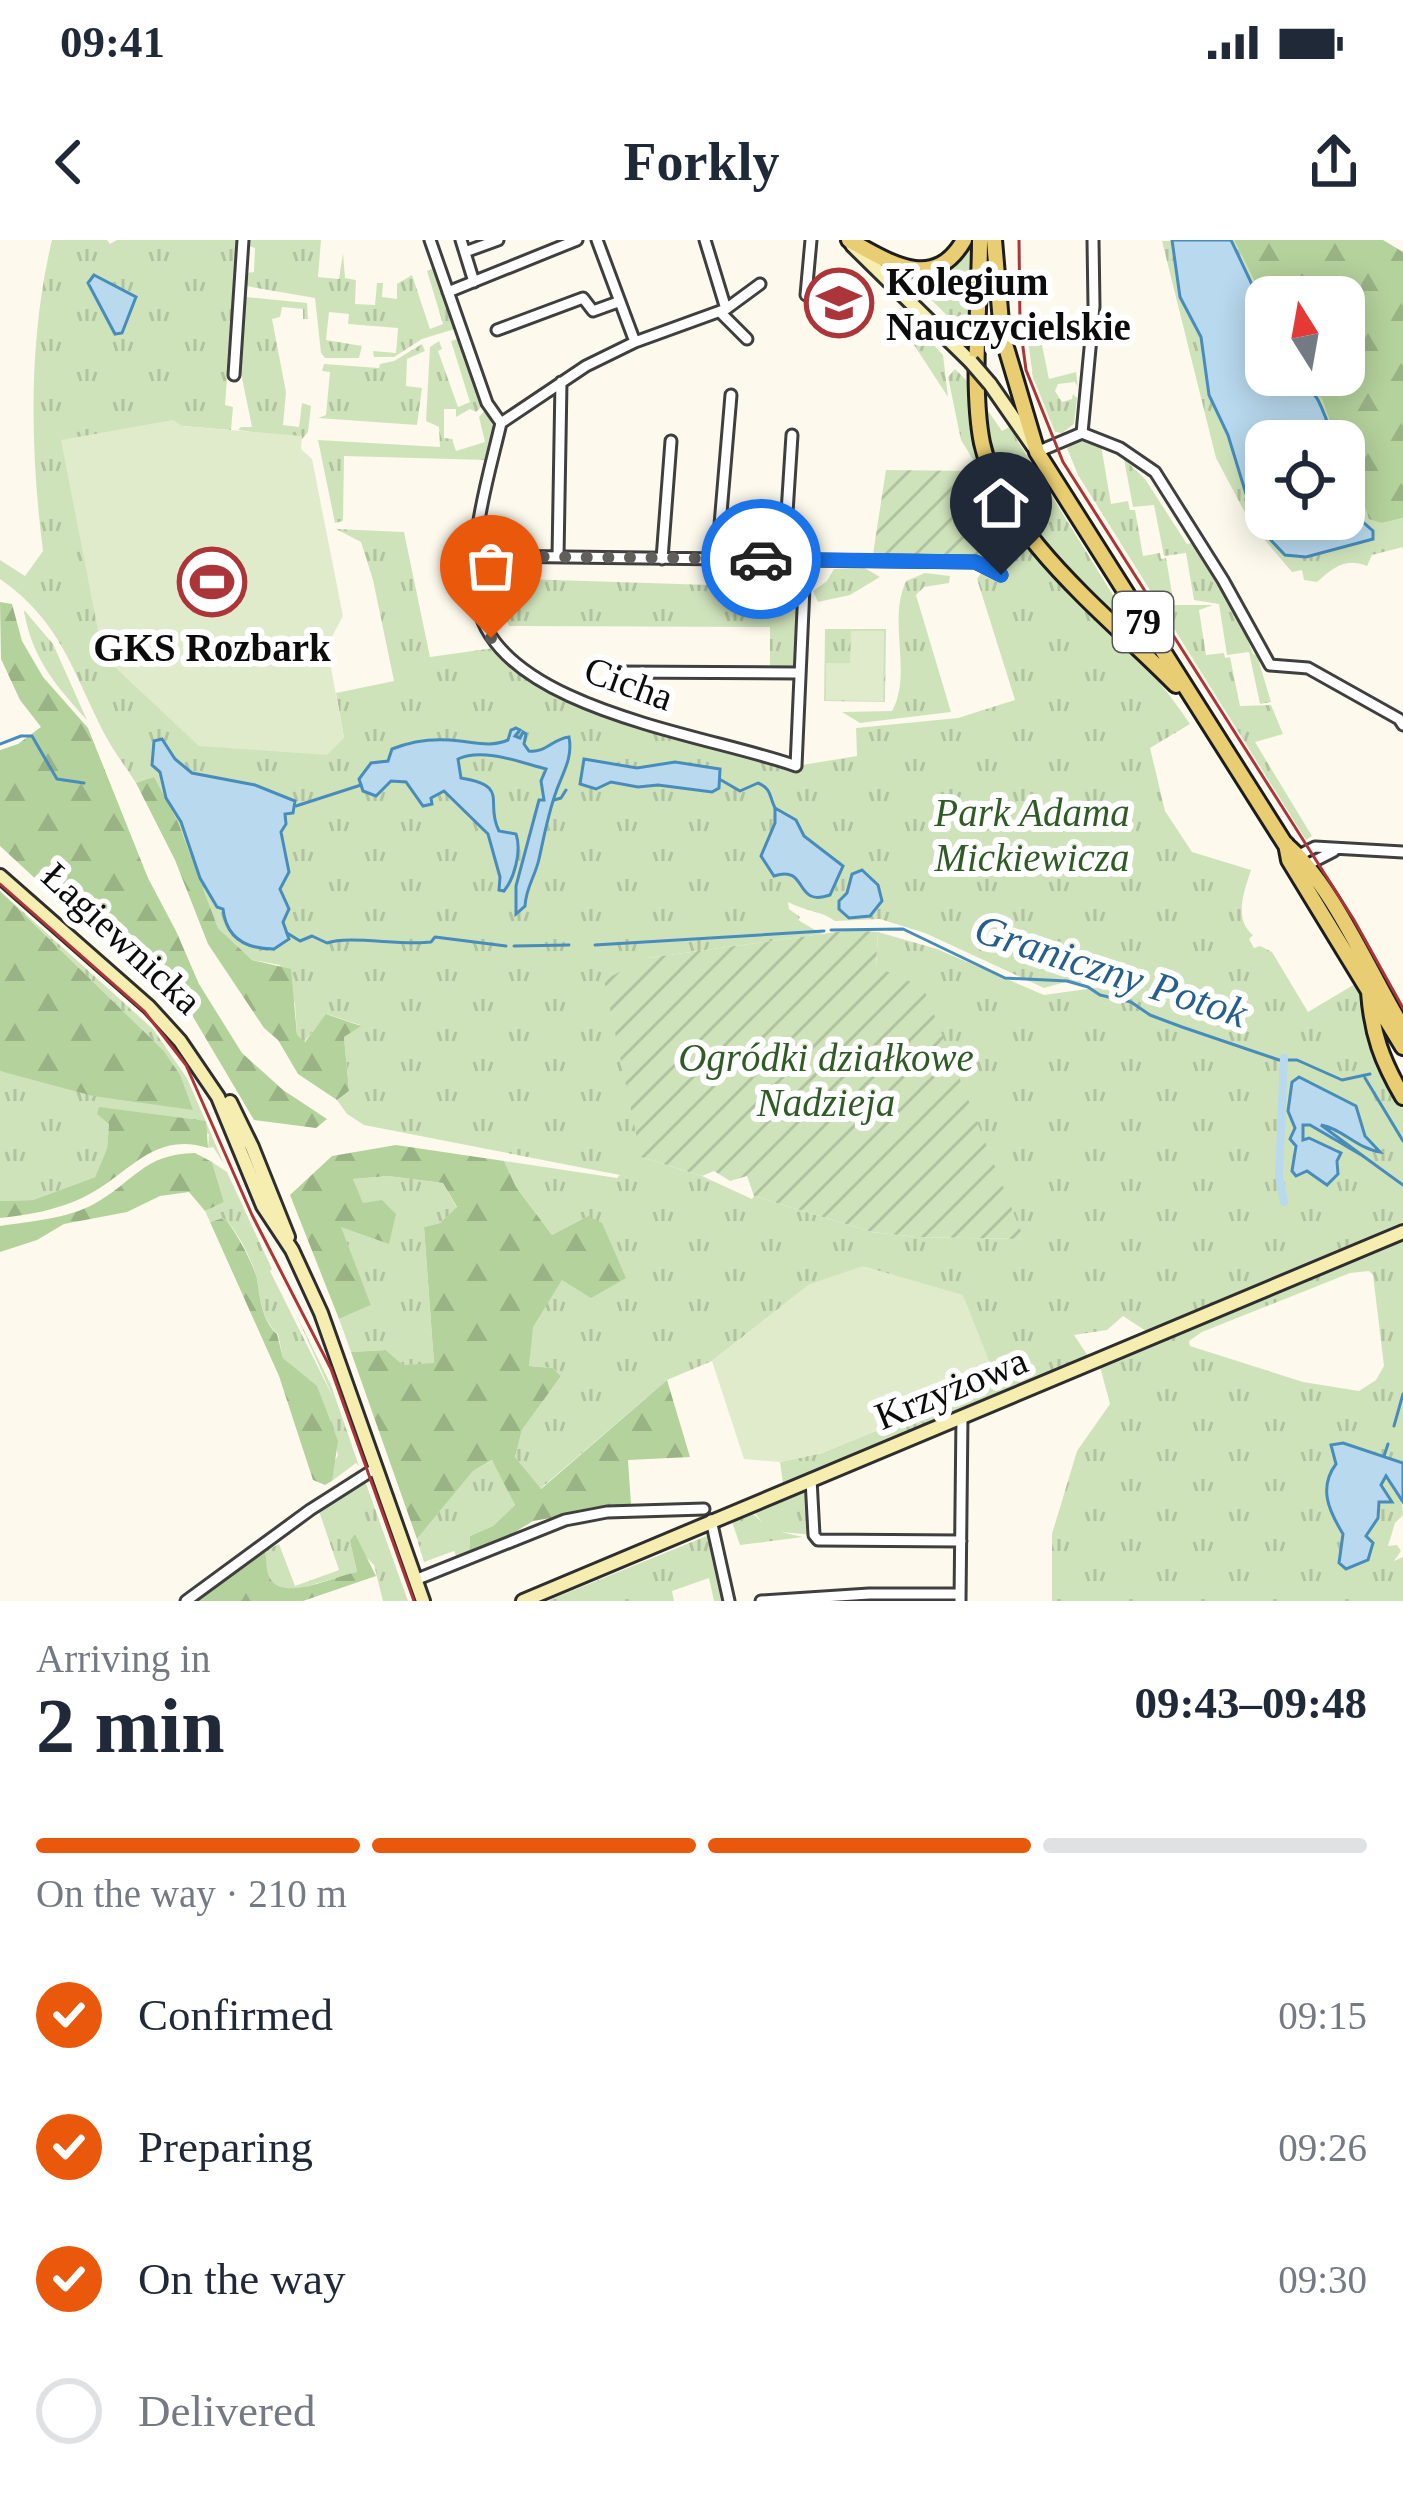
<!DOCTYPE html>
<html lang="en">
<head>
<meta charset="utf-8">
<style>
	:root { --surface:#fff; --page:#f6f6f7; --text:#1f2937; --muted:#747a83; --line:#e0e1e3; --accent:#ea580c }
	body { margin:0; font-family:Georgia,serif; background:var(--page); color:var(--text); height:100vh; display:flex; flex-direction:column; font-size:45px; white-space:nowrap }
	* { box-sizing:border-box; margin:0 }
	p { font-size:39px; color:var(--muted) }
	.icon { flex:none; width:66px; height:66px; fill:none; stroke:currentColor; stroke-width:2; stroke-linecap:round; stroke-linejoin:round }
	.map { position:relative; height:1361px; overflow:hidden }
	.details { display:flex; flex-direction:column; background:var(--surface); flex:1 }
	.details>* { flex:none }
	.needle { width:78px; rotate:349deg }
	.fabs { position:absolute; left:1245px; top:36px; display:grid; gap:24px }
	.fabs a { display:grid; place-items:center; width:120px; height:120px; border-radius:24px; background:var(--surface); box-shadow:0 6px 30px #0003; font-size:60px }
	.pin { position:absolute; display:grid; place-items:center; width:102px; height:102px; color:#fff; margin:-123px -51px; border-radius:50% 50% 50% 0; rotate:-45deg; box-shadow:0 0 12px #0007 }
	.pin .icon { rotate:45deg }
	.courier { position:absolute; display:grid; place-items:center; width:120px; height:120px; margin:-60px; border:9px solid #1a73e8; border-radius:50%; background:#fff; color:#222; box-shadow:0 3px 15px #0007 }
	.headline em { font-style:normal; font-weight:800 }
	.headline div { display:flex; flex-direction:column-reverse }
	.headline { display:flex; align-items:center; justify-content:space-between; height:204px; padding:0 36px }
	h1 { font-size:78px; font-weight:800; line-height:90px }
	.bar { display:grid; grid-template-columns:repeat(4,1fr); gap:18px 12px; align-content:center; height:144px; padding:0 36px }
	.bar i { height:15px; border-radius:9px; background:var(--line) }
	.bar .selected { background:var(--accent) }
	.bar p { grid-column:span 4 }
	ol { padding:0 36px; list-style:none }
	li { display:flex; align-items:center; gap:36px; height:132px }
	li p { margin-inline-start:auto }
	li .icon { padding:12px; border-radius:50%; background:var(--accent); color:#fff; stroke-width:4 }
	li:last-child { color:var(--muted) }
	li i { width:66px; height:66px; border:6px solid var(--line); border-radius:50% }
	.status { display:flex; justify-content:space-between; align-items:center; height:84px; padding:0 60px; background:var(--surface); direction:ltr }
	.status svg { height:33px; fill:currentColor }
	header { display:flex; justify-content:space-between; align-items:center; height:156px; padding:0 36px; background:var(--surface); font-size:54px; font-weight:800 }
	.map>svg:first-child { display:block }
	.grass { fill:url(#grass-tufts); fill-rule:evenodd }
	.forest { fill:url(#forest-firs) }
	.garden { fill:url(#garden-furrows) }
	.pitch { fill:#e0ebcc }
	.water { fill:#b8d9ee; stroke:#488cbc; stroke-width:3 }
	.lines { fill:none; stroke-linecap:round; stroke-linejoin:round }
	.stream { stroke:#488cbc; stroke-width:3 }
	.canal { stroke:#b8d9ee; stroke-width:8 }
	.street-casing { stroke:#3f3f3f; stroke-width:15 }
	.secondary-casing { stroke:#2e2e2e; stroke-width:18 }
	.primary-casing { stroke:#1d1d1d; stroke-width:20 }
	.street { stroke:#fff; stroke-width:9 }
	.secondary { stroke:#f5eeb0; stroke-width:12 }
	.primary { stroke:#e8cd72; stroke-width:14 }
	.tram { stroke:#ab3539; stroke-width:3 }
	.secondary-bridge-casing { stroke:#2e2e2e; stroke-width:18; stroke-linecap:butt }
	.secondary-bridge { stroke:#f5eeb0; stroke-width:12 }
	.done { stroke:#605f5b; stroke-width:12; stroke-dasharray:0 21.6 }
	.route { stroke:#1a73e8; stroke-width:15 }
	.labels { text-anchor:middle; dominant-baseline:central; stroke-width:12; stroke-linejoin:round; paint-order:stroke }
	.shield { fill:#fff; stroke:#555; stroke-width:3 }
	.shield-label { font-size:36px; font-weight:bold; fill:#0c0c0c }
	.poi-label { font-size:39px; font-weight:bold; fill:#0c0c0c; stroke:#fff; text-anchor:start }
	.street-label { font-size:39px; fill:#0c0c0c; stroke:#fff }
	.park-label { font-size:39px; font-style:italic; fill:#2f5b25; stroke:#fff }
	.water-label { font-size:42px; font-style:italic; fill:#255f8e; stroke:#fff }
</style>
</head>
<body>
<div class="status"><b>09:41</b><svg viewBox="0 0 49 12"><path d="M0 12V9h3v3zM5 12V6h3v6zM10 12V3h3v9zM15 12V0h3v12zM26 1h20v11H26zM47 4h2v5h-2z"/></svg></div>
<header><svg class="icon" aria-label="back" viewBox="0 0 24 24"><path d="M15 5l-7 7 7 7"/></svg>Forkly<svg class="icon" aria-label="share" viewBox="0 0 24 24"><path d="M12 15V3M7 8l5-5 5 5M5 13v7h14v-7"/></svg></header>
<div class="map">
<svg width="1403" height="1361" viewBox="0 0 1403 1361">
	<defs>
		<pattern id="grass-tufts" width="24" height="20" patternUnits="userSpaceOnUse" patternTransform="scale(3)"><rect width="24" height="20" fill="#cfe3bb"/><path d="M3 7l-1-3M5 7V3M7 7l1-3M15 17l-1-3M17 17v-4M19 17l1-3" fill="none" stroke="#b1c2a0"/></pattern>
		<pattern id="forest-firs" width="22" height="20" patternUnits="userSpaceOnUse" patternTransform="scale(3)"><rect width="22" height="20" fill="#b4d29c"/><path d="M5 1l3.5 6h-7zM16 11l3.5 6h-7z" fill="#9ab385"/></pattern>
		<pattern id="garden-furrows" width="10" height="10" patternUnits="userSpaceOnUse" patternTransform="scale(3)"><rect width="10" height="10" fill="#cfe3bb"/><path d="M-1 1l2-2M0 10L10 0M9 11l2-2" fill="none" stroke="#b1c2a0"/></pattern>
	</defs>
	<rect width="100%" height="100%" fill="#fdfaed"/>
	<!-- grass -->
	<path class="grass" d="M52,0H107L110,4L117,0H238L225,165L233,167L231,190L182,186L344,498L336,453L394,441L373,340L361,302L336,289L404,292L430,417L494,408L524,430L590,465L796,526L857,516L856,488L958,478L1015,460L977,339L1013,286C1072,352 1141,410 1190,484L1150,508L1165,571L1192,612L1251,630C1243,655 1234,679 1253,695L1249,699L1254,708L1260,706L1272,712L1308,772L1360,741L1375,820L1403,869V982L1146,1091L1123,1076L1107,1090L1074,1095L1088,1116L783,1243L780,1222L822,1213L997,1141L810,1044L712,1121L667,1140L540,1249L515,1217L522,1190L561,1136L553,1128L529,1126L532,1087L562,1040L588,976L552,995L516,947L504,921L617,938L620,935L364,885L347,874L337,860L349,851L344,797L360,785L327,774L304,802L297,795L295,764L280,725L252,720L218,688L178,582L154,538L136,543C126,527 114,512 105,495C73,433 61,381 0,339V320L25,336L43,311C30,209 28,100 52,0ZM170,510C176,521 186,532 198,536C237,550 243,532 278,567C288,577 287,582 281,592L289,632L280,649L289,669L283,683L225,676L223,668L217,667L200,638L186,594L166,558L160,538ZM788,662C804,671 822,671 835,681L880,679L925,693L1044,748L1069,741L1096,745L1137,742L1044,755L937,709L878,692L876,727L1023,999L916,997L872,992L754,956L752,959L702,936L641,917L647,718L822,694L798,680L800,677L789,669ZM1305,842L1356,866L1368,910L1320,883L1342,906L1310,885H1302L1303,900L1338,909L1339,933L1327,945L1293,918L1295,888L1289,871Z
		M248,0H321L318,37L339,39L343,13L345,38L356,40L355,64L375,65L377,43H383L382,57L397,59V44L412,35L430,89L443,84L427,31L437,26L458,88L422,99L394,117H374L373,111L396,113L398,88L348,84L349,74L329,72L326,100L362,106L359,118H325L321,113L315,58L246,46L247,33L254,32L255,8L248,6Z
		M970,0H976L975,103L903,32L918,34Z
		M1234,0L1266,64V135H1303L1322,159L1337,201H1266V279H1344V222L1382,283L1403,278V307L1372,315L1367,326C1345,317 1333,328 1317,342L1304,340L1302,330L1292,332L1251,284L1216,218L1162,1Z
		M245,57L307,63L308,79H303V69L282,67L280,77L272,79L286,152L283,185L299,187L302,163L311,166L308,192L302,199L238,190L241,187H252L240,128Z
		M903,72L943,115L948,157L905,91L903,85L908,80H902Z
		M1025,79L1031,106L1042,105L1049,139L1076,132L1078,147L1075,142L1058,144L1055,151L1062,162L1072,159L1073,154L1077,158L1074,184L1062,193L1055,192L1033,137Z
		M461,98L483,165L476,172L470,169L456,177V169H444V198L452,199L456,211L485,202L479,177L486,169L494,189L486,220L344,216L343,281L335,283L318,200L440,207L439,187L426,181L430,107L439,101L442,109L438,111L458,167L470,162L451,101Z
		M422,104L425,111L407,119L406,146L422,148L417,185L318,178L326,175L330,132L322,131L324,124L379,128L380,124L394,121Z
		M955,129L974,148L975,186L1010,279L961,200L948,137Z
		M984,165L1002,191L1009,187L1139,397C1092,368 1016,280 996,229C987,208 985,187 984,165Z
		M1080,199L1101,205L1111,264L1128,261L1130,270H1135L1143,316L1160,313L1161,319L1166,318L1174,365H1213L1199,370L1206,415L1224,413L1225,418L1230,417L1240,466L1271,465L1283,494L1255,502L1312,596L1306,600L1078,235L1067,208Z
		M1124,219L1145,239L1187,304L1192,303L1243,387L1253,414L1257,415L1271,462L1260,464L1249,412L1227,415L1219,364L1194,360L1186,313L1164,316L1154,265L1133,267Z
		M775,322H791L800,348L795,429H770V387L509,386L497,361L496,338L775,347Z
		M863,327L880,337L850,355L818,362L813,351L827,341L834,329Z
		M925,333L950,336L949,343L924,347L916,355L951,472L860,483L842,472L892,471C913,433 887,383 906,341Z
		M24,370L53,404L87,480C56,446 31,417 24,370Z
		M825,389H886L885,462L824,461Z
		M0,651L153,789L187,838L224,924L213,907L208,908L209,894L109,884L107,910L95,937L33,960L0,961V831L32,837L163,810Z
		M212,922L227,932L272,1029L270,1031L334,1159L294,1070L331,1145L359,1226L356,1223L332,1241V1226L338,1215L317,1147L283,1118L278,1094C262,1081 260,1058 257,1039C254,1023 235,986 223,978L210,982L205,971L224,962Z
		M388,936L443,943L457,968L440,983L424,987L434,1124L403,1125L386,1110L351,1112L339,1079L371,1065L340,986L363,964L353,939Z
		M1403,996V1223L1350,1205L1332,1212L1336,1225C1318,1249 1329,1271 1343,1294L1339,1323L1349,1328L1369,1316L1366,1296C1379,1276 1376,1254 1386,1235C1397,1244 1403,1262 1403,1275L1395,1283L1388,1306L1397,1305L1401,1311L1394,1321L1403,1317V1361H1052V1294L1077,1211L1110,1164L1099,1123ZM1369,1031L1373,1035L1384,1126L1376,1140L1359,1151L1303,1142L1190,1106L1189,1101L1202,1092L1350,1033Z
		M493,1220L515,1265L493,1286L470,1296L469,1313L457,1318L454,1311L424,1322L417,1299L473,1231Z
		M365,1241L408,1361H383L374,1325L350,1301L357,1332L290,1351L276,1347L266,1335L265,1311L279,1304L295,1346L339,1330L319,1271Z
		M812,1249L814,1295L781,1292L803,1297L740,1305L732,1282L752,1273L762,1282L754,1272Z
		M709,1295L724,1361H714L709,1338L672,1351L674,1361H547Z"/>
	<!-- forest -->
	<path class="forest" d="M1234,0H1383L1403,12V278L1382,283L1369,279C1361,251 1344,231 1344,201H1337L1322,159L1303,135H1344V57H1266V64Z
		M0,362L12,364L22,401L43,437L88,488L148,638L176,691L199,744L242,813L283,850L327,879L316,888L254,880L189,770L105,703L0,606V510L18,504L41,487L20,460L1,419Z
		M154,537L178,582L218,688L252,720L291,729L297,795L305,802L326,774L361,786L344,797L349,851L337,860L298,834L278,800L264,788L208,704L175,620L136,543Z
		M0,651L163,810L180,835L193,870L93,856L0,831Z
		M99,867L206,881L208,908C152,890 126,938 82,958C56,970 29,975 0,978V961L33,960L95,937L107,909L109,884L97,874Z
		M396,905L504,921L516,947L552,995L588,976L602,983L626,1038L591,1058L562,1040L533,1087L529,1126L553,1128L561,1136L522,1190L515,1217L541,1249L667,1140L690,1217L628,1220L631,1264L533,1281L500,1301L469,1313L470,1296L493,1286L515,1265L492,1220L473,1231L417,1299L351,1112L386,1110L403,1125L434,1123L424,987L440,983L457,967L443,943L388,936L353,939L363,963L382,960L396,974L389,1004L341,987L371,1065L339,1079L290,955L332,916Z
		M195,913L212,922L224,962L205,971L189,952L160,956L127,972L64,984L37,1000L0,1012V986C32,981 66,979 94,964C134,942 143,914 195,913Z
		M223,978C232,983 255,1027 257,1039C260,1058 262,1081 277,1094L283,1118L317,1146L338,1201L332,1241L325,1245L313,1240L279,1136L210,982Z
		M355,1294L376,1336L303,1361H193L265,1311C267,1321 265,1332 271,1340C285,1361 335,1336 357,1332L350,1301Z"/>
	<!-- garden -->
	<path class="garden" d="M886,230L972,231L1011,289L990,319L873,314Z
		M851,690L878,692L876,727L923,747L1024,999L916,997L872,992L754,956L747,936L730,941L714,931L702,936L641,917L604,740L647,718Z"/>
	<!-- pitch -->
	<path class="pitch" d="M173,180L182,186L302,196L301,209L312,219L343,376L327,406L344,498L327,515L199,506L103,416L61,200Z
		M851,391H884L883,461L826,460V423H850Z
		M863,1026L963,1055L997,1141L822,1213L780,1222L744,1219L712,1121L810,1044Z"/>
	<!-- water -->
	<path class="water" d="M1172,0H1231L1266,74V135H1296C1302,143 1314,152 1318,160C1324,172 1330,189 1334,201H1266V279H1344V236L1363,270V282L1373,291V299L1306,317L1285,315L1266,295L1263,271L1246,254L1228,195L1209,155L1201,97L1180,57Z
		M94,35L136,57L122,93L115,94L88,43Z
		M516,488L520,490L515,496L520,498L523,492L526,494L524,504L529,511C546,513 552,499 569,497C573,518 563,532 556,552C548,574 544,597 539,619C535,637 526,647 525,666L516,674V646L539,560H544L541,541L546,529C522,523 483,507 458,519L461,538C511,546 484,562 499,591L516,594C522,611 514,639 504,651L499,650L500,637L488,594L444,551L431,558L432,564L423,566L406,542L391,541L376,556L363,551L359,539L371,523L388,521L392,509C414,500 437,498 460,501C478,503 491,507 508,500L511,490Z
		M162,499L175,519L192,533L255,545L295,561L293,573L285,574L286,584L281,592L289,632L280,649L289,669L283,682L289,699L274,709C244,709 226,697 223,669L217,667L200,638L181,582L166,558L160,532L152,525L154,501Z
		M584,519L637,528L675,522L720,529L719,548L712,552L658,545L638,547L611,542L596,549L580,544Z
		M775,568L796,580L804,596L843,626L830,655C793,668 809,624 774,636L761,616L775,583Z
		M862,630L878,645L882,661L870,676L849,678L839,669V661L847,653L852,634Z
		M1299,837L1356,866L1365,896L1380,912C1358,909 1341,888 1321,885L1363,916L1310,885H1303V900L1309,898L1341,913L1337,921L1338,934L1327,945L1307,931L1296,936L1292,931L1296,906L1290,899L1295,888L1288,871L1292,842Z
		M1343,1203L1403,1223V1262L1386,1236L1381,1245L1392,1262H1379L1378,1278L1366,1296L1373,1303L1368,1320L1346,1329L1339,1323L1343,1294C1329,1271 1318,1248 1336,1224L1331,1205Z"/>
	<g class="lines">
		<!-- stream -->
		<path class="stream" d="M0,504L21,496H32L57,539L84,543
			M721,540L740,551L758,543C772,549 769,556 775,568
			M554,560L561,558L566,550
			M296,566L361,545
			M831,690L903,689L1005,738L1067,741L1088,747L1100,755L1131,762L1150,775L1182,787L1279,820H1297L1342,840L1370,834
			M287,693L300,701L312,696L327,703C349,695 401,706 431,702L435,697L506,706
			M595,705L824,691
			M514,706L569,705
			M1365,838L1403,901
			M1363,916L1403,945
			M1394,1186L1403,1154
			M1384,1216L1388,1204"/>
		<!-- canal -->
		<path class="canal" d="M1284,962L1279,936L1284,818"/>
		<defs>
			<path id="street" d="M430,0L487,163L501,183
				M461,0L474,42
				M597,0L635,102
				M705,0L726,69
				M465,12L498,0
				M760,44L726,69L635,102L586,126L501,183C488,239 466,307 478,366C500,470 711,495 796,526L804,347L784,319L792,195
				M448,52L577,0
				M806,55L811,0
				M720,72L747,99
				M497,90L583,58L593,71L618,62
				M234,135L243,0
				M1082,193L1120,208L1155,232L1223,340L1270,425L1308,428L1399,479L1403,485
				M1082,193L1094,66L1093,0
				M1037,212L1082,193
				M477,316L975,322L1001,335
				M558,317L561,142
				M662,319L671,201
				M717,320L731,155
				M614,432L798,433
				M1297,616L1315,607L1403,612
				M1301,628L1334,611
				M811,1239L814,1295L818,1300L961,1301
				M711,1280L729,1361
				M415,1340L565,1280L607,1272L704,1269
				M186,1361L310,1270L376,1228
				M761,1361L869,1354H960
				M960,1361L962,1176"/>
			<path id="secondary" d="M852,5L971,122
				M990,144L1033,206
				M0,636L149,767L180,801L218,857L263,966L292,1010L321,1073L423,1361
				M230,862L252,907L288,997
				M523,1361L1403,992"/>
			<path id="primary" d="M849,0C889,22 934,53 964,0
				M980,0C980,58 971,148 982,203C1002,296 1112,379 1176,445
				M994,0L1002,94L1037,212L1285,604C1331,641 1371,736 1403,788
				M1286,604L1289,620L1403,807
				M1369,752C1372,794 1382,821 1403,857"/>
		</defs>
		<!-- street casing -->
		<use href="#street" class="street-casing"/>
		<!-- secondary casing -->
		<use href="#secondary" class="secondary-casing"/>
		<!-- primary casing -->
		<use href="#primary" class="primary-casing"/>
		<!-- street -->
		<use href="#street" class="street"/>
		<!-- secondary -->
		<use href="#secondary" class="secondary"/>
		<!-- primary -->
		<use href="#primary" class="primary"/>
		<!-- tram -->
		<path class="tram" d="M1019,0L1020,85L1026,130L1063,222L1354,680L1403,768
			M0,644L144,771L186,825L252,975L331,1129L414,1361"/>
		<defs>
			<path id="secondary-bridge" d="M971,122L990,144"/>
		</defs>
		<!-- secondary-bridge casing -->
		<use href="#secondary-bridge" class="secondary-bridge-casing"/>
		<!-- secondary-bridge -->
		<use href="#secondary-bridge" class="secondary-bridge"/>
	</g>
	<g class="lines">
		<!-- done -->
		<path class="done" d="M491,398L477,362V316L761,319"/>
		<!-- route -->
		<path class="route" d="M761,319L976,322L1001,335"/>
	</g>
	<!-- icons -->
	<defs>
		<symbol id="university-ring" viewBox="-11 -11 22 22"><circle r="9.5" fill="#fff" stroke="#ab3539" stroke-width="1.5"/><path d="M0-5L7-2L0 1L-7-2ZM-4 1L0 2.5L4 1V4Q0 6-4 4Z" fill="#ab3539"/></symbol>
		<symbol id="stadium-ring" viewBox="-11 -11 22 22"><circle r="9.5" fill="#fff" stroke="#ab3539" stroke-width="1.5"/><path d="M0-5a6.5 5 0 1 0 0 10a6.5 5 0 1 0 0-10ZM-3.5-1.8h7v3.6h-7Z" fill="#ab3539"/></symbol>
	</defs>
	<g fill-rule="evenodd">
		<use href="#university-ring" x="801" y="25" width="76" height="76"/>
		<use href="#stadium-ring" x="174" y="304" width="76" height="76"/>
	</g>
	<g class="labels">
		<!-- shield labels -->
		<rect class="shield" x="1113" y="352" width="60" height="60" rx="9"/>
		<g class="shield-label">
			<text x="1143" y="382">79</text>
		</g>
		<!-- poi labels -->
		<g class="poi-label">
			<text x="886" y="41">Kolegium<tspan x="886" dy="45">Nauczycielskie</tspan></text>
			<text x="212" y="407" text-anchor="middle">GKS Rozbark</text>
		</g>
		<!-- street labels -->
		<g class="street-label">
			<text transform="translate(629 443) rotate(20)">Cicha</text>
			<text transform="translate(122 698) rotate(43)">Łagiewnicka</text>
			<text transform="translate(951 1148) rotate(-22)">Krzyżowa</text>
		</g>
		<!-- park labels -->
		<g class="park-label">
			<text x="1032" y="572">Park Adama<tspan x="1032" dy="45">Mickiewicza</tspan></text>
			<text x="826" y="817">Ogródki działkowe<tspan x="826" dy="45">Nadzieja</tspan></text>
		</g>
		<!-- water labels -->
		<g class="water-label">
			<text transform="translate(1111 731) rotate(18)">Graniczny Potok</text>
		</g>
	</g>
</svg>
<div class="fabs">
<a><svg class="needle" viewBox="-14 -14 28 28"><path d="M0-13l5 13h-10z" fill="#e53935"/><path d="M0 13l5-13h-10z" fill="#747a83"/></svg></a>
<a><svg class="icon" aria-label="locate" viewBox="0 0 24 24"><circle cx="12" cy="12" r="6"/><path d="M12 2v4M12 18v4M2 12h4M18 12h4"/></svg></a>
</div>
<div class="pin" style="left:491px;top:398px;background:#ea580c"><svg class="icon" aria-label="bag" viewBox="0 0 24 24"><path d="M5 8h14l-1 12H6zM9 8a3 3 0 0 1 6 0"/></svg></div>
<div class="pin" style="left:1001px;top:335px;background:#1f2937"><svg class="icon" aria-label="home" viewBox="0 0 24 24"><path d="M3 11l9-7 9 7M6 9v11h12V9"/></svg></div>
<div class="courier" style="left:761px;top:319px"><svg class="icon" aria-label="car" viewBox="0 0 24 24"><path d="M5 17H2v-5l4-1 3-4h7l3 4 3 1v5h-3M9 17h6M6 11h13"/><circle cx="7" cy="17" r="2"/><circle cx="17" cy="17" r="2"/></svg></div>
</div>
<section class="details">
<div class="headline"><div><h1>2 min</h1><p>Arriving in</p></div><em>09:43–09:48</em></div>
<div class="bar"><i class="selected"></i><i class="selected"></i><i class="selected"></i><i></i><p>On the way · 210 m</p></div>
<ol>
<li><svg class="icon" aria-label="check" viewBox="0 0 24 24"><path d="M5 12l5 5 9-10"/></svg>Confirmed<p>09:15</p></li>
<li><svg class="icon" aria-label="check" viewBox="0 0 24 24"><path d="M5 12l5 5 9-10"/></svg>Preparing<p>09:26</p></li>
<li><svg class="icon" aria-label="check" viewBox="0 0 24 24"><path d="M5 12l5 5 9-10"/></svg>On the way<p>09:30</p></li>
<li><i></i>Delivered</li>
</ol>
</section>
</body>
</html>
